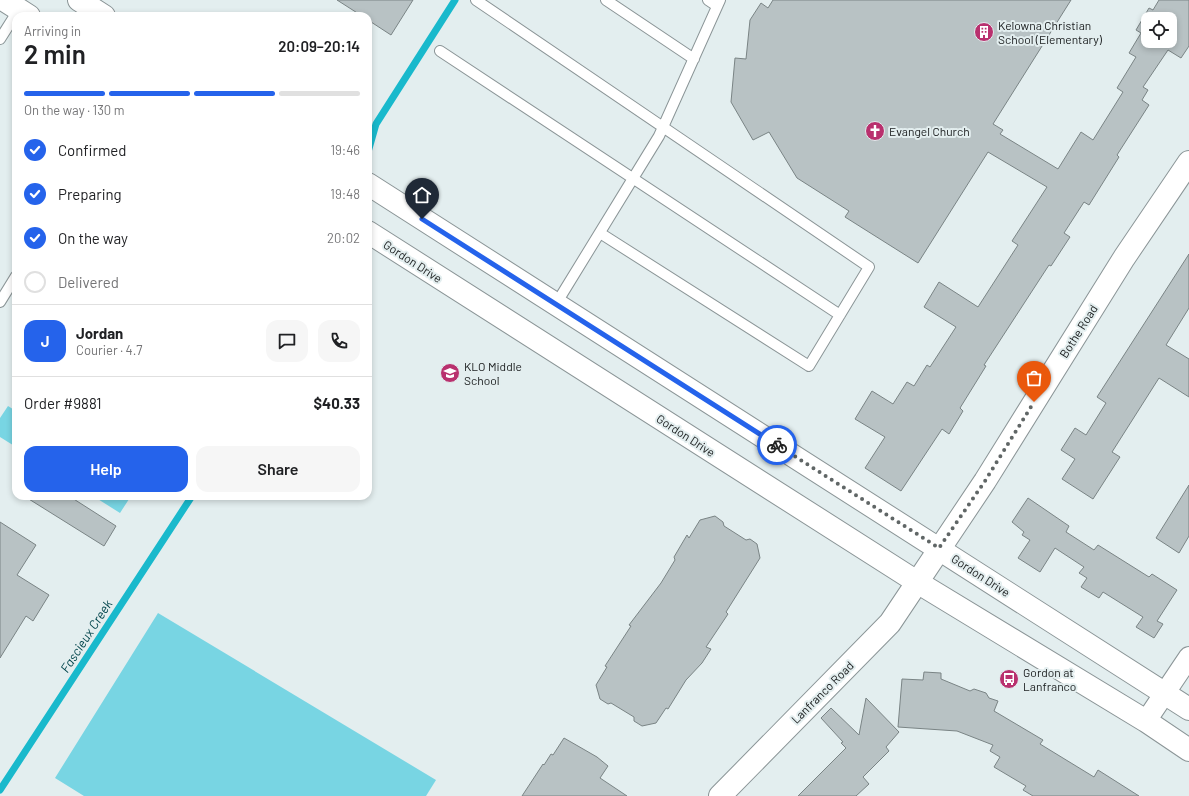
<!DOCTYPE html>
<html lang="en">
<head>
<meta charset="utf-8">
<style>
	:root { --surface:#fff; --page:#f6f6f6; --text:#202124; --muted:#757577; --line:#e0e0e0; --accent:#2563eb }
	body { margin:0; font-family:Barlow,sans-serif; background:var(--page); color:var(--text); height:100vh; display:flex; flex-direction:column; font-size:15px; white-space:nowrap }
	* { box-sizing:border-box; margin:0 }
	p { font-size:13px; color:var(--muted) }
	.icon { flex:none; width:22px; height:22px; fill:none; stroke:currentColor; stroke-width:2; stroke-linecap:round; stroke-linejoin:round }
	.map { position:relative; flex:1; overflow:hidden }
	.sheet { position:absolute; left:12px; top:12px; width:360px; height:488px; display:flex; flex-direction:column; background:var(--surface); border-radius:12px; box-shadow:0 2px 6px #0003 }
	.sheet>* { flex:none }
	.controls { position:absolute; left:1141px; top:12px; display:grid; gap:8px }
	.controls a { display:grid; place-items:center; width:36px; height:36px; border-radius:8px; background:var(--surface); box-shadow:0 2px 6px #0003; font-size:20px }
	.pin { position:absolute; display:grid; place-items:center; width:34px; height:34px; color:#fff; margin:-41px -17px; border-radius:50% 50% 50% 0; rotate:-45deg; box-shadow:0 0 4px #0007 }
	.pin .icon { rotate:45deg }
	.courier { position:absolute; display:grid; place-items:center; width:40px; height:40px; margin:-20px; border:3px solid #2563eb; border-radius:50%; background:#fff; color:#222; box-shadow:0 1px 5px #0007 }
	.headline em { font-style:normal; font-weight:600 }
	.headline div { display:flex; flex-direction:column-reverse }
	.headline { display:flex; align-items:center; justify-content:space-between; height:68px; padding:0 12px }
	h1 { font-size:26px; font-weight:600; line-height:30px }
	.bar { display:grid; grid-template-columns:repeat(4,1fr); gap:6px 4px; align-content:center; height:48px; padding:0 12px }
	.bar i { height:5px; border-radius:3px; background:var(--line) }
	.bar .current { background:var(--accent) }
	.bar p { grid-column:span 4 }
	.line { display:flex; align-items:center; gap:10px; padding:0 12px; border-top:1px solid var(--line) }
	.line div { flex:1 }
	.round { display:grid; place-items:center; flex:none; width:42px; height:42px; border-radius:12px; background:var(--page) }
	ol { padding:0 12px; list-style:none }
	li { display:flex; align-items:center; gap:12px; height:44px }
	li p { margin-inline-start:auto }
	li .icon { padding:4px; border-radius:50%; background:var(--accent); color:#fff; stroke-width:4 }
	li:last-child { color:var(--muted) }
	li i { width:22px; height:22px; border:2px solid var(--line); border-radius:50% }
	.cta { display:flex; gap:8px; margin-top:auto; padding:8px 12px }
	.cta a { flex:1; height:46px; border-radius:12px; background:var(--accent); color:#fff; font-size:16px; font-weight:600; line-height:46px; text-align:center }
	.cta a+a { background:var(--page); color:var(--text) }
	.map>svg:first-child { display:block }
	.green { fill:#78d5e3 }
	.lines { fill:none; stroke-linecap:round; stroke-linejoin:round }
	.stream { stroke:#19b9cc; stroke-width:7 }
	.building { fill:#b8c2c4; stroke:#7a8485; fill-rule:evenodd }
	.service-casing { stroke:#8b9597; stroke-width:12 }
	.minor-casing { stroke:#8b9597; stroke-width:22 }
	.tertiary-casing { stroke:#8b9597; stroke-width:24 }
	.secondary-casing { stroke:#8b9597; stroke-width:24 }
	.service { stroke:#fff; stroke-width:10 }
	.minor { stroke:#fff; stroke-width:20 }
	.tertiary { stroke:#fff; stroke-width:22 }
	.secondary { stroke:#fff; stroke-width:22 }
	.done { stroke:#606666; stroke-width:4; stroke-dasharray:0 7.2 }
	.route { stroke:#2563eb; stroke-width:5 }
	.labels { text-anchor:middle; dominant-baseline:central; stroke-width:4; stroke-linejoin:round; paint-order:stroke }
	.poi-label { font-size:12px; fill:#191c1d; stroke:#e3eeef; text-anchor:start }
	.street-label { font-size:12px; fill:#191c1d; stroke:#e3eeef }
	.water-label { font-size:13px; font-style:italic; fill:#01444b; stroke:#e3eeef }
</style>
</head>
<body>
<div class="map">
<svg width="1189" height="796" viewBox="0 0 1189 796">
	<rect width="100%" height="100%" fill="#e3eeef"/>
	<!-- green -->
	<path class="green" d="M8,406L16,411V447L0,437V418Z
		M93,496H131L120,513Z
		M158,613L436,780L426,796H84L55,778Z"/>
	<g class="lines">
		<!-- stream -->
		<path class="stream" d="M368,152L376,124L455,0
			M0,790L192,496"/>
	</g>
	<!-- building -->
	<path class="building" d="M337,0H413L391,35L368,20V16H362Z
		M773,0H1071L993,124L1003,130L1000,134L1058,169L1081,132L1093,140L1123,92L1117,88L1136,57L1129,53L1141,33L1136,30L1149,8L1153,10L1159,0H1189V46L1181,58L1168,50L1143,87L1148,90L1142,100L1149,105L1117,155L1119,157L1089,205L1084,202L1064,233L1070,237L1051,266L1049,265L984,365L986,366L960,408L963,411L949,434L942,429L901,491L865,468L885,437L855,419L872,391L893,404L907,382L914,386L927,365L930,367L956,327L924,307L939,282L978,307L1018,245L1012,241L1047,187L988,152L918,263L845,217L849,211L797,178L769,132L753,140L731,102L735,58L746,59L750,20L761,3L768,8ZM1148,19H1170V41H1148Z
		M1189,254V308L1166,345L1189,359V397L1159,378L1112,452L1120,457L1093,499L1062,479L1075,459L1061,450L1075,428L1086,435L1106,403L1097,397Z
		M1189,485V536L1179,553L1156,538Z
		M24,496H69L116,526L104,546Z
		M1028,498L1069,526L1066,532L1094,550L1098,545L1149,577L1152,574L1177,590L1157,621L1163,624L1154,638L1136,627L1143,617L1103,592L1099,598L1081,587L1087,578L1079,573L1084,567L1055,548L1040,572L1018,558L1030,540L1022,535L1024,532L1012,522Z
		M715,516L723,522L724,526L746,540L750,539L757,544L760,558L726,612L728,614L706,647L711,649L702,663L686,680L668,709L666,708L656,723L642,726L634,721V717L611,703L608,704L600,699L596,685L607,667L605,666L631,626L629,625L661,583L675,560L674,557L687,535L689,538L700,520Z
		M0,522L36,545L17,575L49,595L33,621L26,616L0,658Z
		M924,672L941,673V679L970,691L974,689L986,693L989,698L998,701L994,711L1043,740L1040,744L1094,777L1098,770L1139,796H1033L1023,790L1026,786L994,767L1000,757L990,751L993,745L957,731L898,727L902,679L923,680Z
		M866,698L899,732L886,747L889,751L863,777L869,784L856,796H798L846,748L841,743L843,742L821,718L831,708L859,735Z
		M564,738L597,757L608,766L600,778L627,796H522L543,764L544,765L551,754L553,755Z"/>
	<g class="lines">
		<defs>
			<path id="service" d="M476,0L869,267L809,366L600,233
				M606,0L694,59
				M708,0L717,6
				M0,39L19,9
				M440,51L840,315
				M0,302L16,276
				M556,304L659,136L720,0"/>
			<path id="minor" d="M1146,721L1189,657"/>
			<path id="tertiary" d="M720,796L890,623L985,481L1124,258L1189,162"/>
			<path id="secondary" d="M4,0L29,16
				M79,0L104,16
				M368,184L1189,709
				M368,232L917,582L1146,721L1189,750"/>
		</defs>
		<!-- service casing -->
		<use href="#service" class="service-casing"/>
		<!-- minor casing -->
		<use href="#minor" class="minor-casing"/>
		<!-- tertiary casing -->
		<use href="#tertiary" class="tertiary-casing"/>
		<!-- secondary casing -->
		<use href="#secondary" class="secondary-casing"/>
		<!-- service -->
		<use href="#service" class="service"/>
		<!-- minor -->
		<use href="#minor" class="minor"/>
		<!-- tertiary -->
		<use href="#tertiary" class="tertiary"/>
		<!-- secondary -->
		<use href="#secondary" class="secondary"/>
	</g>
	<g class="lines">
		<!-- done -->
		<path class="done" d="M777,445L939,548L985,481L1034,402"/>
		<!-- route -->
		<path class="route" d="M422,219L777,445"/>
	</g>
	<!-- icons -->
	<defs>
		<symbol id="building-disc" viewBox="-11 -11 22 22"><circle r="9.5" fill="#b9306e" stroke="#e3eeef"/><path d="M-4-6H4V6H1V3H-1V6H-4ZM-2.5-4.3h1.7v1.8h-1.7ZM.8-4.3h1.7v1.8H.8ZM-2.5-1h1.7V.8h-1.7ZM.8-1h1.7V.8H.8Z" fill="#fff"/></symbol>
		<symbol id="church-disc" viewBox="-11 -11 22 22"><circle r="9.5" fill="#b9306e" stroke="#e3eeef"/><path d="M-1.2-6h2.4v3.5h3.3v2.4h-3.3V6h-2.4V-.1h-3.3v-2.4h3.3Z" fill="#fff"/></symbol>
		<symbol id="school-disc" viewBox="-11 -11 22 22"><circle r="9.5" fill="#b9306e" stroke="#e3eeef"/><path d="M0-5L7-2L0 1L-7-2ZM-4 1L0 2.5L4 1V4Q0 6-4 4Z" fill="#fff"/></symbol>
		<symbol id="bus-disc" viewBox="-11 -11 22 22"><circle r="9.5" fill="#b9306e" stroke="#e3eeef"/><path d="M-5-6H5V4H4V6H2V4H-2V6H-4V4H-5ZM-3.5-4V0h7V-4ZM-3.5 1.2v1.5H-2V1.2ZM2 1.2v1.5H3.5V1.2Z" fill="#fff"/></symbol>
	</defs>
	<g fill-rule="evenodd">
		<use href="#building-disc" x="973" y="21" width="22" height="22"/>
		<use href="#church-disc" x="864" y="120" width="22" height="22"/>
		<use href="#school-disc" x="439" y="362" width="22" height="22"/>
		<use href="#bus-disc" x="998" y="668" width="22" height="22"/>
	</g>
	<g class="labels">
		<!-- poi labels -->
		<g class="poi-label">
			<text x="998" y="25">Kelowna Christian<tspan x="998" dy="14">School (Elementary)</tspan></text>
			<text x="889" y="131">Evangel Church</text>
			<text x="464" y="366">KLO Middle<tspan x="464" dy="14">School</tspan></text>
			<text x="1023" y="672">Gordon at<tspan x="1023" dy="14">Lanfranco</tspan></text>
		</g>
		<!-- street labels -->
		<g class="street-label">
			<text transform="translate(413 261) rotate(33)">Gordon Drive</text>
			<text transform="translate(1078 331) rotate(-58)">Bothe Road</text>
			<text transform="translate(686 435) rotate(33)">Gordon Drive</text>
			<text transform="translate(981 575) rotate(33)">Gordon Drive</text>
			<text transform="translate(822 692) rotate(-45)">Lanfranco Road</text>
		</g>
		<!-- water labels -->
		<g class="water-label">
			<text transform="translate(86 636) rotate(-57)">Fascieux Creek</text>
		</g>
	</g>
</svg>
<div class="controls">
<a><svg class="icon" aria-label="locate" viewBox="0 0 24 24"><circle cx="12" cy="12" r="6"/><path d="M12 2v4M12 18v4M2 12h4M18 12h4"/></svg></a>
</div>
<div class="pin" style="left:1034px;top:402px;background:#ea580c"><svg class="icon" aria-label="bag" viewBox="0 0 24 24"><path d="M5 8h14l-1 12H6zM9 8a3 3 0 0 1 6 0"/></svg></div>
<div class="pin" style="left:422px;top:219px;background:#1f2937"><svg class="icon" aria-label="home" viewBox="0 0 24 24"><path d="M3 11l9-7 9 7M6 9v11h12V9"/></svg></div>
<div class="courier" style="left:777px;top:445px"><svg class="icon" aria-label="bike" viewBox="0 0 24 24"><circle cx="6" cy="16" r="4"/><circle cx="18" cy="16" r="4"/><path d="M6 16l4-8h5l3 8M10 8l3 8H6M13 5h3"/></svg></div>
<section class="sheet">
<div class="headline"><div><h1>2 min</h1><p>Arriving in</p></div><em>20:09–20:14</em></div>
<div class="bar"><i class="current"></i><i class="current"></i><i class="current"></i><i></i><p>On the way · 130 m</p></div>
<ol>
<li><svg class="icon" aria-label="check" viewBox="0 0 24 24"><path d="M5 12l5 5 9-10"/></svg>Confirmed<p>19:46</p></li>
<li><svg class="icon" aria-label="check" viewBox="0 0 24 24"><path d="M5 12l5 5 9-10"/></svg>Preparing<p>19:48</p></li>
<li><svg class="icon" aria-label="check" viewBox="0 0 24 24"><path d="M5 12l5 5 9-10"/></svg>On the way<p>20:02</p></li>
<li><i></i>Delivered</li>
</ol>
<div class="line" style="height:72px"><b class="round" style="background:var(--accent);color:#fff">J</b><div><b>Jordan</b><p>Courier · 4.7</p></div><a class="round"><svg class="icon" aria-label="chat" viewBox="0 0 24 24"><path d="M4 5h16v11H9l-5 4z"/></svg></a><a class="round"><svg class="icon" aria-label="phone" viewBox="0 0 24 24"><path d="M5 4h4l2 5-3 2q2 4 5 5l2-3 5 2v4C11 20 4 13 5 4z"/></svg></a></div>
<div class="line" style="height:52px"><div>Order #9881</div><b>$40.33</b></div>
<div class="cta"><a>Help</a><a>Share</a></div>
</section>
</div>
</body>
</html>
